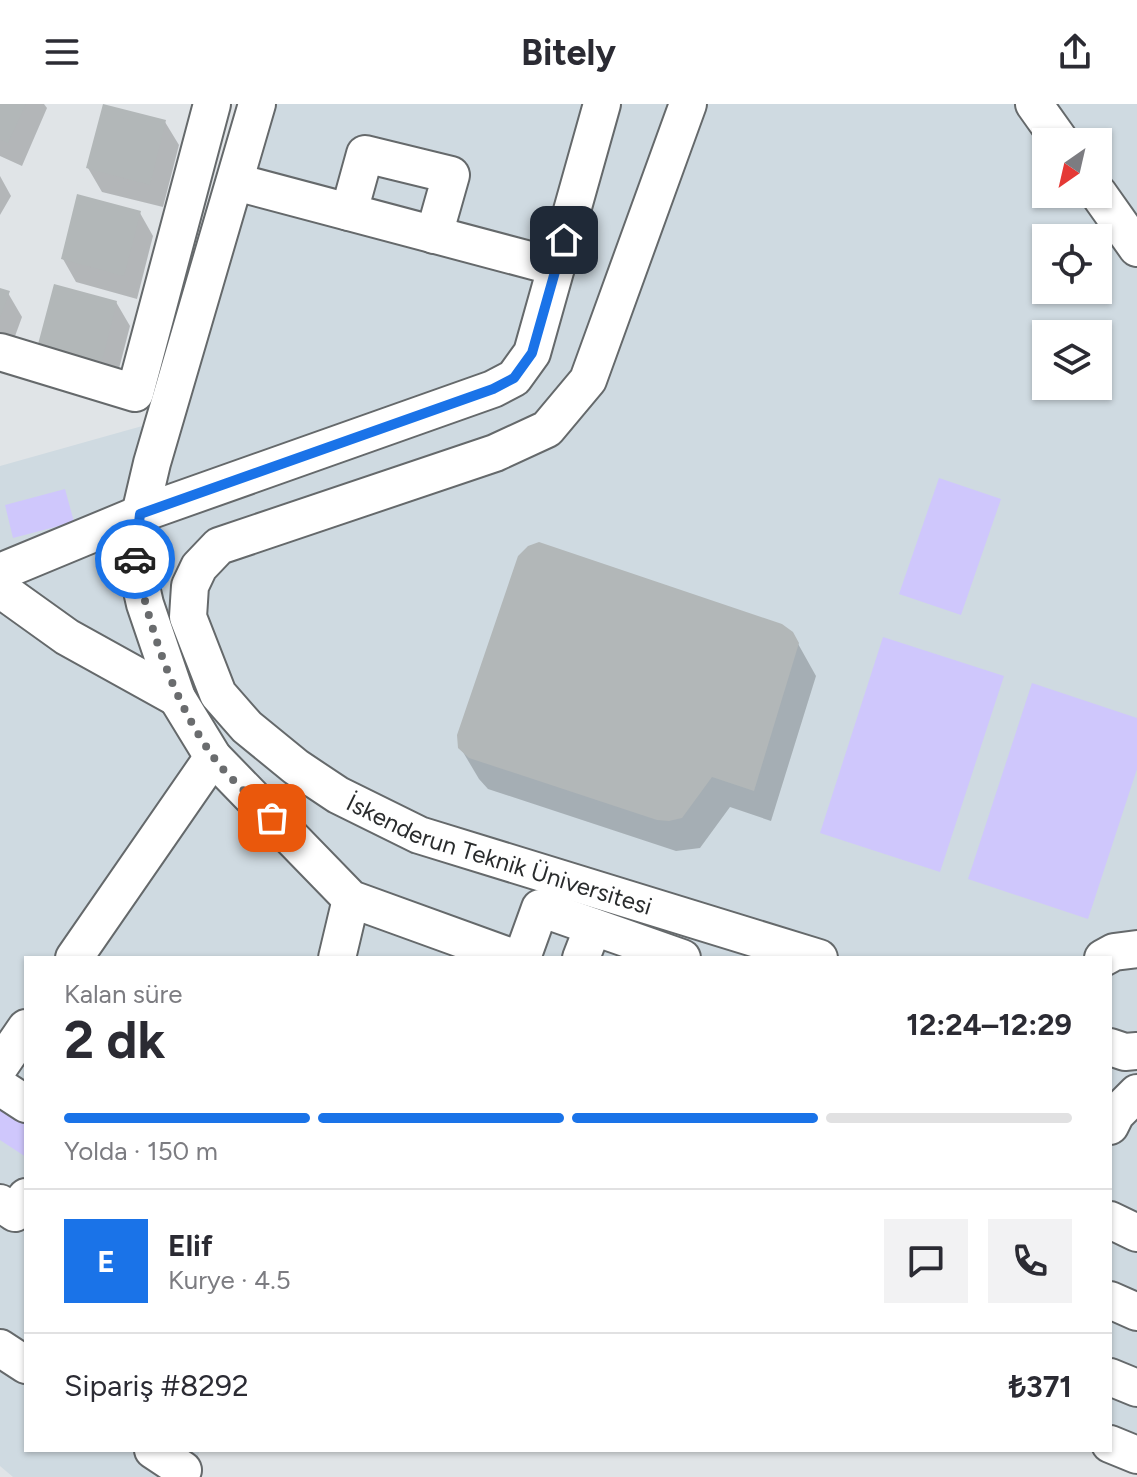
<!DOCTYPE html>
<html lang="tr">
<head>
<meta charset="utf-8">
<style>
	:root { --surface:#fff; --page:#f2f2f3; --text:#2b2b33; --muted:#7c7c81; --line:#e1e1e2; --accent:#1a73e8 }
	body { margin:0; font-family:Figtree,sans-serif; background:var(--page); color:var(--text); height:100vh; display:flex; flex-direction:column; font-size:30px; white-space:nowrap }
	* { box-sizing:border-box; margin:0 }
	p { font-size:26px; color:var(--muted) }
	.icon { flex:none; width:44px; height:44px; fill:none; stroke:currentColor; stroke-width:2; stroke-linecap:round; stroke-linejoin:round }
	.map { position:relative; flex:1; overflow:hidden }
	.panel { position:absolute; left:24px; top:852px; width:1088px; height:496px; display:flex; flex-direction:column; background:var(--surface); border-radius:0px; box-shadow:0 2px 6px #0004 }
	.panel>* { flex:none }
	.needle { width:52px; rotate:214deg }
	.controls { position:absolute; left:1032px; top:24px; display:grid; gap:16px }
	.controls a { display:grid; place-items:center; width:80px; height:80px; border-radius:0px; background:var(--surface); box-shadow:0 2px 6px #0004; font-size:40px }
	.pin { position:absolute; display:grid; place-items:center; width:68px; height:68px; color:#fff; margin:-34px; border-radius:16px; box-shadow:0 4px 12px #0006 }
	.courier { position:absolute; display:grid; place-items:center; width:80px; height:80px; margin:-40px; border:6px solid #1a73e8; border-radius:50%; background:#fff; color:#222; box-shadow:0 2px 10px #0007 }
	.head em { font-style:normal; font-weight:700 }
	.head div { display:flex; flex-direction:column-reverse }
	.head { display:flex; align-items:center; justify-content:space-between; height:136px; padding:0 40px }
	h1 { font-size:52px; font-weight:700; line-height:60px }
	.bar { display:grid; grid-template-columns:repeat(4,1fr); gap:12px 8px; align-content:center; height:96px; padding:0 40px }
	.bar i { height:10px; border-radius:6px; background:var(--line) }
	.bar .current { background:var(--accent) }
	.bar p { grid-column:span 4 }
	.line { display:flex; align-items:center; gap:20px; padding:0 40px; border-top:2px solid var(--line) }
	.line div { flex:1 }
	.round { display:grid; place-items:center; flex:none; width:84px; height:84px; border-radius:0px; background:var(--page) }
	header { display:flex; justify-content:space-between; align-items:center; height:104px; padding:0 40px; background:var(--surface); font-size:36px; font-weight:700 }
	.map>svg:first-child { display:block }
	.built { fill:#cfdae1; fill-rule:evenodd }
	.green { fill:#cfc7fc }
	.shadow { fill:#0003 }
	.building { fill:#b2b7b8 }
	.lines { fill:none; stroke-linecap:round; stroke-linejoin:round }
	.minor-casing { stroke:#65696b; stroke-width:40 }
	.minor { stroke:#fff; stroke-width:36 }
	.done { stroke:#6a6c6e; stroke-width:8; stroke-dasharray:0 14.4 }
	.route { stroke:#1a73e8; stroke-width:10 }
	.labels { text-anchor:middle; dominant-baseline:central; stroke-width:7; stroke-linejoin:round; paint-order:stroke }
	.street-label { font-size:24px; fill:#2a2c2d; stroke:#edf2f5 }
</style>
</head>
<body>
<header><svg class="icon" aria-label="menu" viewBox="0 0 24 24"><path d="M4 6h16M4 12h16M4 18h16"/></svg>Bitely<svg class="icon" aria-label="share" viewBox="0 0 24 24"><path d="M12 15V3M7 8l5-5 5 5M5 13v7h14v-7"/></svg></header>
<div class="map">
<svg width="1137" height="1373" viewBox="0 0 1137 1373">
	<rect width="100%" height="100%" fill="#e0e4e7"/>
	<!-- built -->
	<path class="built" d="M240,0H1137V1343L1110,1332V854H26V1346H200L191,1373H13L0,1362V362L153,319ZM1046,38H1098V90H1046ZM1046,134H1098V186H1046ZM1046,230H1098V282H1046Z"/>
	<!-- green -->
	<path class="green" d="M939,374L1001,395L961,511L899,490Z
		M65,385L74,418L13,434L5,401Z
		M883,533L1004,572L940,768L820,729Z
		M1032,579L1137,614V665L1088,815L968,775Z
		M0,999L26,1011V1053L0,1036Z"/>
	<!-- shadow -->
	<path class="shadow" d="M0,0H44L47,4L22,62L0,52Z
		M165,18L179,41L163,103L102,88L88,64Z
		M0,72L11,92L0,111Z
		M140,109L153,132L137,195L76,178L63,155Z
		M0,186L8,189L22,213L3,265L0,264Z
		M116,198L130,222L114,284L53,268Z
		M792,529L816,572L771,717L730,703L700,744L676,747L488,685L479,675L460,643Z"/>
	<!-- building -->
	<path class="building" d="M0,0H26L8,39L0,36Z
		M103,0L166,16L150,81L86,64Z
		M77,90L141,107L124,172L61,155Z
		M54,180L117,197L101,261L37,244Z
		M0,184L10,187L0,213Z
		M539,438L782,520L793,528L799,539L754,687L712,673L682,714L669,717L657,716L469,654L458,644L457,631L518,452L528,442Z"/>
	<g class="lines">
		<defs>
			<g id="minor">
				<path d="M257,0L152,359L140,410L134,452L145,500L177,594L213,653L351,795L514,854"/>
				<path id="s1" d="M688,0L588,276L547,325L495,349L219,442L199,463L190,482L188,513L218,590L247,623L296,663L338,691L419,731L819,854"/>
				<path d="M1034,0L1061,38"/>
				<path d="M236,78L556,163"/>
				<path d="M1098,89L1137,144"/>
				<path d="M349,108L365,50L451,71L434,131"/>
				<path d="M0,248L135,289L212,0"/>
				<path d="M0,468L140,410L493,285L514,274L532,249L602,0"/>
				<path d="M0,485L67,533L177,594"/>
				<path d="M74,854L213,653"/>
				<path d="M337,854L351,795"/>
				<path d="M522,854L540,804L682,854"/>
				<path d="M581,854L593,823"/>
				<path d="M1103,854L1114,848L1137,845"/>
				<path d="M1110,943L1125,948L1137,947"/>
				<path d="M0,962L26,924"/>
				<path d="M0,983L26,1000"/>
				<path d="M1110,1022L1116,1010L1137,989"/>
				<path d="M0,1099L15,1109L26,1093"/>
				<path d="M1110,1116L1137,1129"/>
				<path d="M1110,1196L1137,1208"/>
				<path d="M0,1244L26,1261"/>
				<path d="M1110,1273L1137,1284"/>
				<path d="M1110,1340L1137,1351"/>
				<path d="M153,1346L183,1366"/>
			</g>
		</defs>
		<!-- minor casing -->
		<use href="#minor" class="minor-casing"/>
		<!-- minor -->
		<use href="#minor" class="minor"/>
	</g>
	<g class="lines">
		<!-- done -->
		<path class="done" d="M135,455C150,524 171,593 212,651C228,674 253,694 272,714"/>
		<!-- route -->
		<path class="route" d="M135,455L140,410L493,285L514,274L532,249L564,136"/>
	</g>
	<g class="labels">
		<!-- street labels -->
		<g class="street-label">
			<text stroke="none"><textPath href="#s1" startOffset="1200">İskenderun Teknik Üniversitesi</textPath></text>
		</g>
	</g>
</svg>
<div class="controls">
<a><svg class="needle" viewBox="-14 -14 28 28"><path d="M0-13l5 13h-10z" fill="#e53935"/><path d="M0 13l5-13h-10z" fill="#7c7c81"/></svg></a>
<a><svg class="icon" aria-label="locate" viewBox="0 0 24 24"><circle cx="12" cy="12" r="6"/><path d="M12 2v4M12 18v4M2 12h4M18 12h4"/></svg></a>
<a><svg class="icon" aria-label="layers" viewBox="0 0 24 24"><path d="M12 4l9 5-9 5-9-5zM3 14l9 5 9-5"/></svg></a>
</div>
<div class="pin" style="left:272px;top:714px;background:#ea580c"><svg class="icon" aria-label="bag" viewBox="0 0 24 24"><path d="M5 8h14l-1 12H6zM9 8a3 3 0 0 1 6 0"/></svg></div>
<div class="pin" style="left:564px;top:136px;background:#1f2937"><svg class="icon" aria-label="home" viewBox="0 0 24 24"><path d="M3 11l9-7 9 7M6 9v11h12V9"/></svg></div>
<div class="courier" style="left:135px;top:455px"><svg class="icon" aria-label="car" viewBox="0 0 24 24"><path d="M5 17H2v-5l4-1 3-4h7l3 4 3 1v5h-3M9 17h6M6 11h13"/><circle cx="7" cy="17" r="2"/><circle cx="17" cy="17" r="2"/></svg></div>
<section class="panel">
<div class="head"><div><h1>2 dk</h1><p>Kalan süre</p></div><em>12:24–12:29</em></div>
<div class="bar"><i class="current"></i><i class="current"></i><i class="current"></i><i></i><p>Yolda · 150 m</p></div>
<div class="line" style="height:144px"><b class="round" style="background:var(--accent);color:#fff">E</b><div><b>Elif</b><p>Kurye · 4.5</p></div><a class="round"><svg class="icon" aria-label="chat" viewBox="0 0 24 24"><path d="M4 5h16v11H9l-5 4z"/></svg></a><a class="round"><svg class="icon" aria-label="phone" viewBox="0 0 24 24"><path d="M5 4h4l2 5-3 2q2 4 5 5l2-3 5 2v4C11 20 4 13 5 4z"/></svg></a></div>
<div class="line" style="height:104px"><div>Sipariş #8292</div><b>₺371</b></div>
</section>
</div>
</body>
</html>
